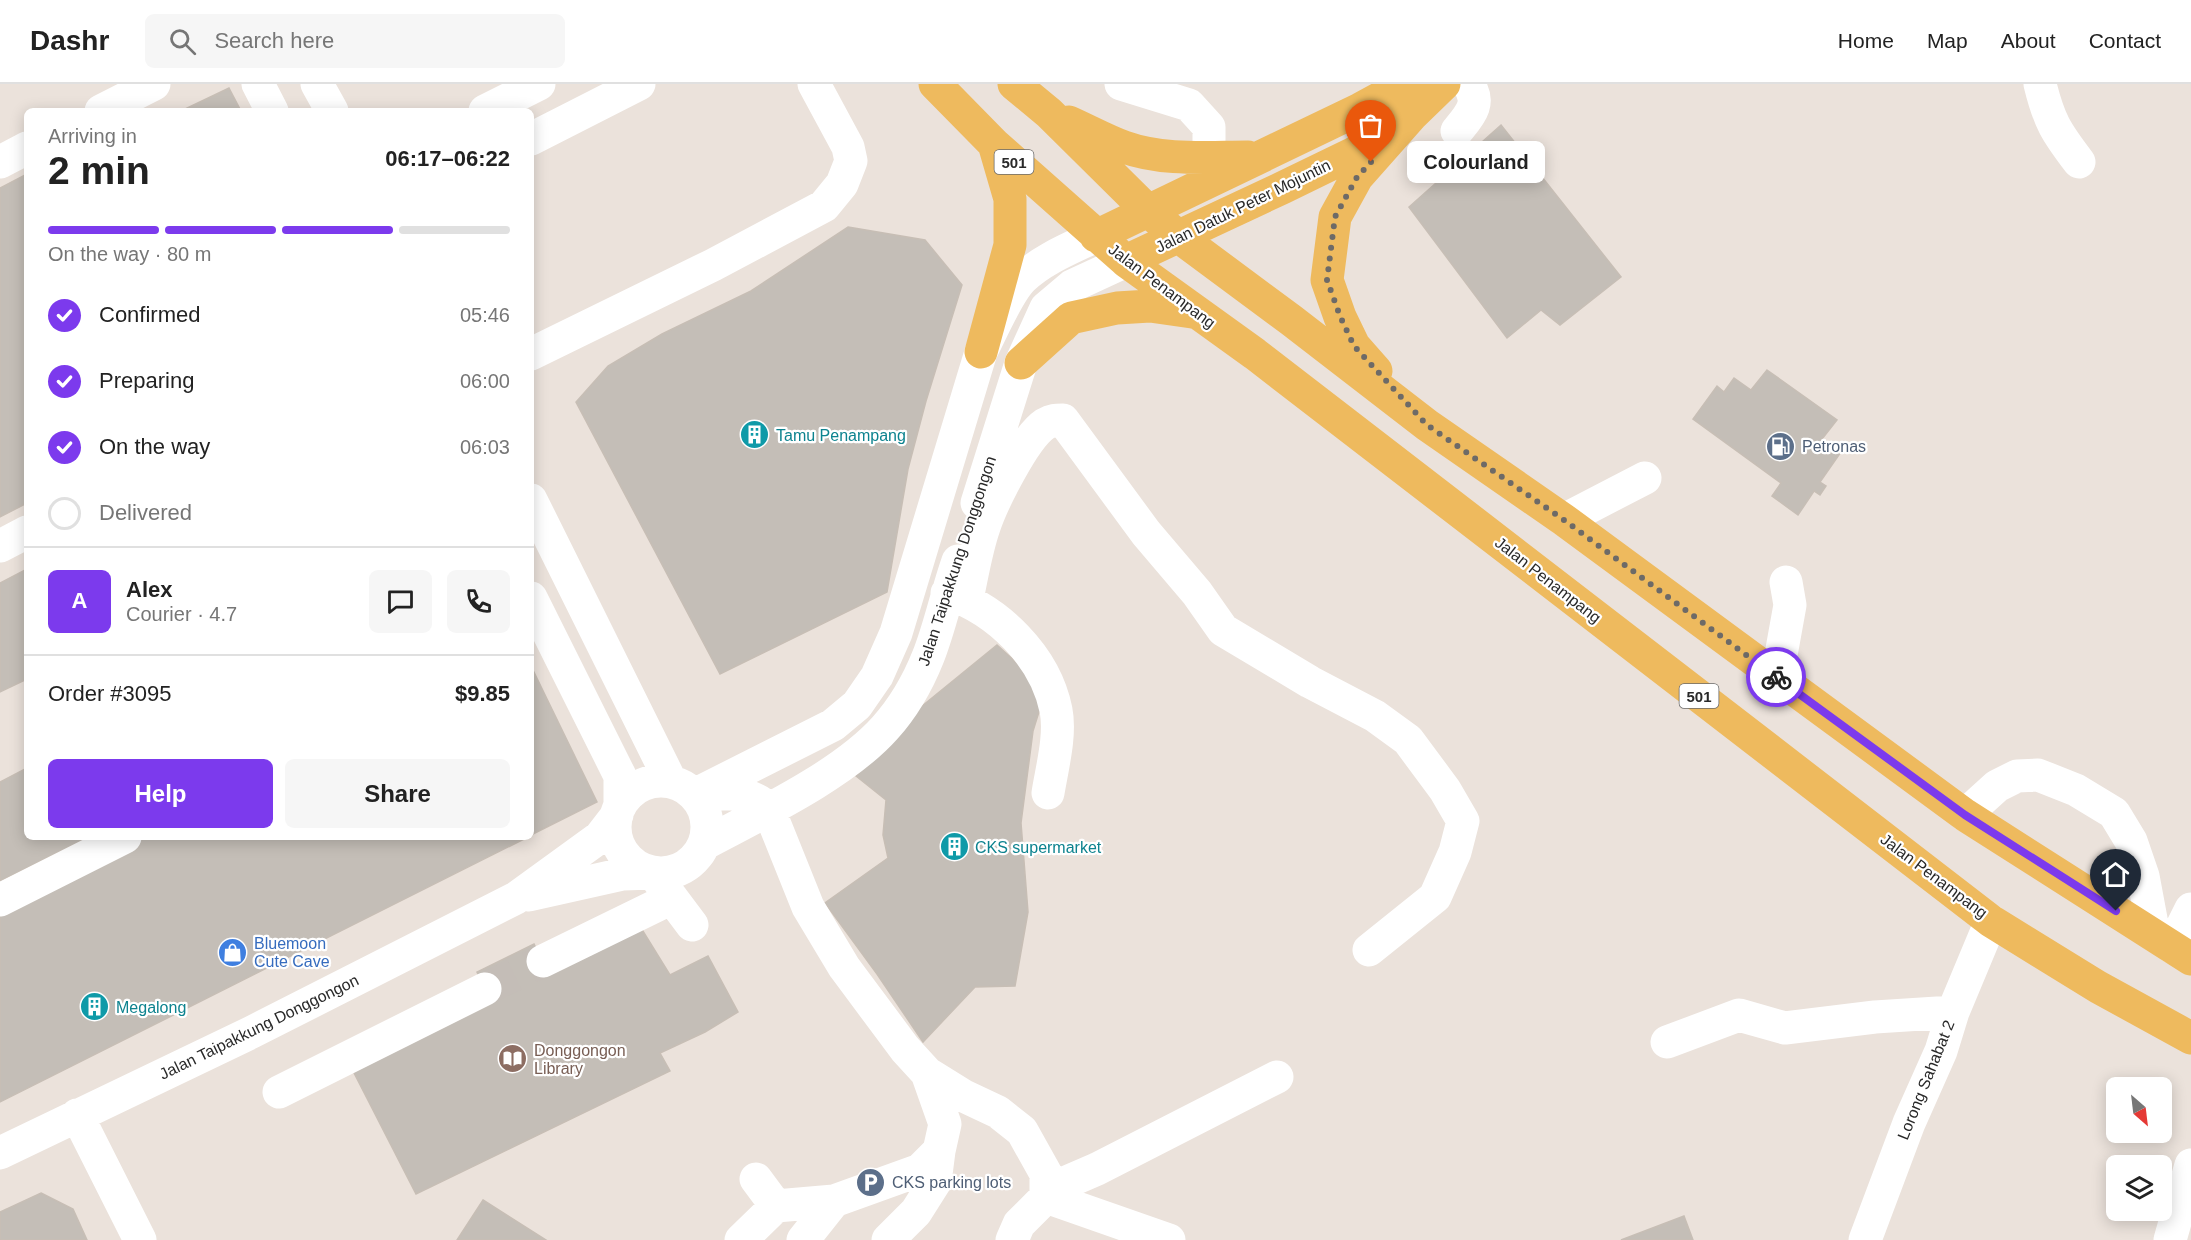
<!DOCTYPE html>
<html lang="en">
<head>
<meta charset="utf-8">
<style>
	:root { --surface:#fff; --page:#f6f6f6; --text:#222; --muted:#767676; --line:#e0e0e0; --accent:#7c3aed }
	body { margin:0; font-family:Arial,sans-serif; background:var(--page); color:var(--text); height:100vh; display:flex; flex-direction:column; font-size:22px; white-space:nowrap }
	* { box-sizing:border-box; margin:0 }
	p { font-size:20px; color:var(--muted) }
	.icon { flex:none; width:33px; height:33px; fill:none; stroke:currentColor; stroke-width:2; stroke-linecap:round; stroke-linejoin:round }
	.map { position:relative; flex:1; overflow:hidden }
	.drawer { position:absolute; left:24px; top:24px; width:510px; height:732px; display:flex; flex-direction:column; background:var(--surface); border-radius:9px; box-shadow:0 3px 15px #0003 }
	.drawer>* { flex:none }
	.needle { width:39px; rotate:152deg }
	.controls { position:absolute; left:2106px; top:993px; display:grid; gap:12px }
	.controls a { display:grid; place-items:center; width:66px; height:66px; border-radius:9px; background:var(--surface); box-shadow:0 3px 15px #0003; font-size:30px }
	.pin { position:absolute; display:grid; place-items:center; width:51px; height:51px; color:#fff; margin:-62px -26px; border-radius:50% 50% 50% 0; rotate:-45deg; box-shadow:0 0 6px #0007 }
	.pin .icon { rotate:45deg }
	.courier { position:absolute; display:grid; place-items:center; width:60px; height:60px; margin:-30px; border:4px solid #7c3aed; border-radius:50%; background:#fff; color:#222; box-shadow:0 2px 8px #0007 }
	.bubble { position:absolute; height:42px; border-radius:9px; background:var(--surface); box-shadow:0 3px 15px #0003; font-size:20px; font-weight:800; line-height:42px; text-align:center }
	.summary em { font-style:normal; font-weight:800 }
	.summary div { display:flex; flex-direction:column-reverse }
	.summary { display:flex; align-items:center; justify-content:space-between; height:102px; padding:0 24px }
	h1 { font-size:39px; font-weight:800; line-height:45px }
	.bar { display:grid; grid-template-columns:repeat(4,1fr); gap:9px 6px; align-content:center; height:72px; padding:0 24px }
	.bar i { height:8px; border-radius:4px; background:var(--line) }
	.bar .active { background:var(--accent) }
	.bar p { grid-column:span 4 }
	.line { display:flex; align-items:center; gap:15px; padding:0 24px; border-top:2px solid var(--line) }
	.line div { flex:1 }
	.round { display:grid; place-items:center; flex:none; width:63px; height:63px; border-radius:9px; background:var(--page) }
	ol { padding:0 24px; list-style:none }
	li { display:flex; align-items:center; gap:18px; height:66px }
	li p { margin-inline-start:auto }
	li .icon { padding:6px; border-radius:50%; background:var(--accent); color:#fff; stroke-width:4 }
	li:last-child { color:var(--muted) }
	li i { width:33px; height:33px; border:3px solid var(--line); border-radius:50% }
	.action { display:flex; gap:12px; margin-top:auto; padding:12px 24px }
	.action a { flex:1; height:69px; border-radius:9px; background:var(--accent); color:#fff; font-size:24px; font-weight:800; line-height:69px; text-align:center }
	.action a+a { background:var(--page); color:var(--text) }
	header { display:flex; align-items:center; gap:36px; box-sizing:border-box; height:84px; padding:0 30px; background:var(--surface); border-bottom:2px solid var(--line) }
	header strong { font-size:28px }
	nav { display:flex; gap:33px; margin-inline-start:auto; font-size:21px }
	.search { width:420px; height:54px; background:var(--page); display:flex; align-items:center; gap:15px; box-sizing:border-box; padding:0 21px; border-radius:9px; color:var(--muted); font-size:22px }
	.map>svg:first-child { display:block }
	.building { fill:#c4beb7; stroke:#c7beb5; stroke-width:1.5 }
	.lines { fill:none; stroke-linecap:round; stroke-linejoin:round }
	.minor-tunnel { stroke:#c4bdb7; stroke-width:33; stroke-dasharray:33 16; stroke-linecap:butt }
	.minor { stroke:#fff; stroke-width:33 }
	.major { stroke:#eeba5e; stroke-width:33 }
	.done { stroke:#6d6a67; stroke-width:6; stroke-dasharray:0 10.8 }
	.route { stroke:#7c3aed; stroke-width:8 }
	.labels { text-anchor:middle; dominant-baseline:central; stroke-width:4.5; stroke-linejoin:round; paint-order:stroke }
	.shield { fill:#fff; stroke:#696969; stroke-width:1.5 }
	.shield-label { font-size:15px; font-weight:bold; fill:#292929 }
	.street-label { font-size:16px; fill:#292929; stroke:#fff }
	.culture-label { font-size:16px; fill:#0d838f; stroke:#fff; text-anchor:start }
	.service-label { font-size:16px; fill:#4e5e75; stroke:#fff; text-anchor:start }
	.shop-label { font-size:16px; fill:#366cbe; stroke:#fff; text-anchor:start }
	.education-label { font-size:16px; fill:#785e54; stroke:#fff; text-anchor:start }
</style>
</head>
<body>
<header>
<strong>Dashr</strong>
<div class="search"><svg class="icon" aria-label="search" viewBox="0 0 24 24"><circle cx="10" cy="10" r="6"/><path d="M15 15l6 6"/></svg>Search here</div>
<nav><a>Home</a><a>Map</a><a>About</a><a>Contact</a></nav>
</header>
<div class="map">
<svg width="2191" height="1156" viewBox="0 0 2191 1156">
	<rect width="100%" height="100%" fill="#ebe2db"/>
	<!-- building -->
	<path class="building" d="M229,4L241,27H181Z
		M1501,41L1621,193L1560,241L1541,226L1507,254L1409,123Z
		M27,90V419L0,433V104Z
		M848,143L925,156L962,201L926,317L908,385L887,508L720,590L576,318L608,282L662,250L751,207Z
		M1767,286L1837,336L1822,355L1841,368L1820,398L1826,402L1820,411L1814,407L1798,431L1772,412L1781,399L1693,335L1717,302L1724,308L1734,294L1751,306Z
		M27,485V595L0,608V499Z
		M997,561L1018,580L1043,615L1033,647L1021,739L1028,828L1015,902L975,903L923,958L877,890L825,819L888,774L883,751L886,716L856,692L916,627Z
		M531,582L597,718L531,751Z
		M27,684V753H89L0,797V698Z
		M144,753H528L0,1018V828Z
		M641,844L670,891L708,872L738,928L705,948L660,969L670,987L416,1110L350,981L488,911L477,888L534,860L545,882Z
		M41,1109L73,1125L87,1156H0V1128Z
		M483,1116L546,1156H457Z
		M1684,1132L1693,1156H1621Z"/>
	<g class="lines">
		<!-- minor-tunnel -->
		<path class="minor-tunnel" d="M485,905L543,877"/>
		<!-- minor -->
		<path class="minor" d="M258,0L272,27
			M317,0L332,27
			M1121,0L1189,21L1209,43V74
			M2040,0C2049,37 2056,48 2079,78
			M101,27L154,0
			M485,27L539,0
			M1457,47C1470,31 1482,19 1468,0
			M531,55L639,0
			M0,78L27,64
			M531,270L713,181L824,122L842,100L851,77L848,63L814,0
			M531,416L671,698
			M977,419L1021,279L1046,224L1072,202L1126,177
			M1564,436L1645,394
			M0,462L27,448
			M947,509C998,526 1045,572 1056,626C1061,651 1052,684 1048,709
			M531,514L620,692V722
			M967,515C972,492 976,466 984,443C992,419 1024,354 1045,340C1052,336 1056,336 1063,336L1146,449L1197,509L1223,546L1310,598L1375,632L1408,656L1445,706L1463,737L1455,768L1435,813L1369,866
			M1777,593L1790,521L1786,498
			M615 743a46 46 0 1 1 92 0a46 46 0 1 1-92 0Z
			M699,710C722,710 753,706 769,726L808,823L844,883L905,965L927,989L964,1012L998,1028L1022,1047L1046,1090V1113L1019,1140L1012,1156
			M694,711L833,641L857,621L877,592L896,549L981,268C991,249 1008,208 1023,194C1043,175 1071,164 1096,152
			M1965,731L1997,702L2017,692L2038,691L2076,706L2114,729L2131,757L2143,792L2154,851
			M704,760C760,730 843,691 885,644C903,624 918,598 928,573C940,543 947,508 958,477
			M529,811L623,790L653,789L692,841
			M0,816L125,753
			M2172,863L2191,825
			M543,877L672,814
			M1667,958L1739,931L1785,944L1875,933L1953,928
			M279,1008L485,905
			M77,1031L140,1156
			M0,1069L252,948L516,814L600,753L617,731
			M756,1095L776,1122L834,1117L920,1086L939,1067L945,1040L927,989
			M1046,1107L1097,1085L1277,993
			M1046,1113L1169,1156
			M741,1156L776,1122
			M803,1156L834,1117
			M888,1156L916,1128L935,1098L939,1067
			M1865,1156L1909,1039L1941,967L1953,928L1991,837
			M2170,1156L2191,1081"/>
		<!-- major -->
		<path class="major" d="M935,0L994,60L1126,177L1255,270L1991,837L2098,903L2191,954
			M1014,0L1049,29L1148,127L1179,153L1291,236L1427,341L1564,436L1965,731L2191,875
			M1069,38C1087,46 1105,56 1124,63C1163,77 1207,73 1248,73
			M1096,152L1360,25L1406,0
			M1126,177L1282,104L1354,69L1411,32L1444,0
			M981,268L1010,161V115L994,60
			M1021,279L1071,234L1117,224L1150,222L1192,228
			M1376,287L1354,262L1340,233L1327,196L1335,133L1357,93L1411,32"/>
	</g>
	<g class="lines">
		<!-- done -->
		<path class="done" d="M1371,78L1357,93L1335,133L1327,196L1340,232L1354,262L1427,341L1564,436L1776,593"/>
		<!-- route -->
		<path class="route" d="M1776,593L1965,731L2116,827"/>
	</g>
	<!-- icons -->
	<defs>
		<symbol id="building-disc" viewBox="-11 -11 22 22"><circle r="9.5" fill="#0f9aa8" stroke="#fff"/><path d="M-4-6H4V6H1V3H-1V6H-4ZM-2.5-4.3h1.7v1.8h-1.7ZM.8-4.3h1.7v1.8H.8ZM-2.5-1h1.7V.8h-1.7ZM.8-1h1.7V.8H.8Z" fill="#fff"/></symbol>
		<symbol id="fuel-disc" viewBox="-11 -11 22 22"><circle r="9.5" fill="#5c6f8a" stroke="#fff"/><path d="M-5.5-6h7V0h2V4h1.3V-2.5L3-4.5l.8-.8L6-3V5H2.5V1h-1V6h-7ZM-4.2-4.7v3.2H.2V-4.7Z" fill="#fff"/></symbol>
		<symbol id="shop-disc" viewBox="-11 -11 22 22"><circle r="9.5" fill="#3f7fe0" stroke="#fff"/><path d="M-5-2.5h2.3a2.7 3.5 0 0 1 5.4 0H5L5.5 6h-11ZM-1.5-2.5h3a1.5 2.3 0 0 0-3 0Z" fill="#fff"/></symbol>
		<symbol id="library-disc" viewBox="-11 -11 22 22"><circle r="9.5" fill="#8d6e63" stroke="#fff"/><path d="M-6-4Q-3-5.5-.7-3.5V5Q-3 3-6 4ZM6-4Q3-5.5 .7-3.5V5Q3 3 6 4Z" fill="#fff"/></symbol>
		<symbol id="parking-disc" viewBox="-11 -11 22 22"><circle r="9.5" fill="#5c6f8a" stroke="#fff"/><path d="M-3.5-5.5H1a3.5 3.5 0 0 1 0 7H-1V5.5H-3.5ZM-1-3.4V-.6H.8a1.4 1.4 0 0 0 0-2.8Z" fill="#fff"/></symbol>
	</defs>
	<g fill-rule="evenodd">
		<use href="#building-disc" x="738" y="334" width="33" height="33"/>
		<use href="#fuel-disc" x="1764" y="346" width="33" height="33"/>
		<use href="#building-disc" x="938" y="746" width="33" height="33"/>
		<use href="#shop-disc" x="216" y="852" width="33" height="33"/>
		<use href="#building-disc" x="78" y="906" width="33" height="33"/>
		<use href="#library-disc" x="496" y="958" width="33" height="33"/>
		<use href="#parking-disc" x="854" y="1082" width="33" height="33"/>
	</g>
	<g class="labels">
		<!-- shield labels -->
		<g class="shield">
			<rect x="994.5" y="66" width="39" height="24" rx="4.5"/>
			<rect x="1679.5" y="600" width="39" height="24" rx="4.5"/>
		</g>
		<g class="shield-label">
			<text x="1014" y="78">501</text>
			<text x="1699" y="612">501</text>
		</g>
		<!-- street labels -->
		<g class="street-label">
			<text transform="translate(1243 122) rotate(-26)">Jalan Datuk Peter Mojuntin</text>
			<text transform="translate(1162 202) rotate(37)">Jalan Penampang</text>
			<text transform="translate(957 477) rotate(-72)">Jalan Taipakkung Donggongon</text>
			<text transform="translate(1548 496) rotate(38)">Jalan Penampang</text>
			<text transform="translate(1934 792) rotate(37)">Jalan Penampang</text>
			<text transform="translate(259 943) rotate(-26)">Jalan Taipakkung Donggongon</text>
			<text transform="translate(1926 996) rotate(-68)">Lorong Sahabat 2</text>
		</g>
		<!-- culture labels -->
		<g class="culture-label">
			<text x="776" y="351">Tamu Penampang</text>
			<text x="975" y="763">CKS supermarket</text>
			<text x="116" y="923">Megalong</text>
		</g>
		<!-- service labels -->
		<g class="service-label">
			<text x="1802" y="362">Petronas</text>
			<text x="892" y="1098">CKS parking lots</text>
		</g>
		<!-- shop labels -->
		<g class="shop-label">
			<text x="254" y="859">Bluemoon<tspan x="254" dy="18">Cute Cave</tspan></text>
		</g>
		<!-- education labels -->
		<g class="education-label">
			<text x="534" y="966">Donggongon<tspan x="534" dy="18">Library</tspan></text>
		</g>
	</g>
</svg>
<div class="controls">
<a><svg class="needle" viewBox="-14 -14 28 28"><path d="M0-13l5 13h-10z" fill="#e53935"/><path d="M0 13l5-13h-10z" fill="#767676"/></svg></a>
<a><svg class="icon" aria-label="layers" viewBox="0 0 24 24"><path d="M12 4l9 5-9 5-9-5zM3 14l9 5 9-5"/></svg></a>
</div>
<div class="pin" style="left:1371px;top:78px;background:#ea580c"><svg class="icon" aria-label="bag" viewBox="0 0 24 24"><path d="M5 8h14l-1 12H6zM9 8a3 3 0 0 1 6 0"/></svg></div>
<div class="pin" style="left:2116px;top:827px;background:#1f2937"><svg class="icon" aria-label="home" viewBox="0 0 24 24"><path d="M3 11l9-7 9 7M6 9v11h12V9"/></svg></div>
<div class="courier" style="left:1776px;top:593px"><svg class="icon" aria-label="bike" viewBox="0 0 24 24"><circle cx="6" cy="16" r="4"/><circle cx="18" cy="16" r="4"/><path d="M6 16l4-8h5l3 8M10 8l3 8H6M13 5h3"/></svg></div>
<div class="bubble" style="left:1407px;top:57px;width:138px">Colourland</div>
<section class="drawer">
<div class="summary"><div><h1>2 min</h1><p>Arriving in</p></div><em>06:17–06:22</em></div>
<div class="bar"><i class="active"></i><i class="active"></i><i class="active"></i><i></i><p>On the way · 80 m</p></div>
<ol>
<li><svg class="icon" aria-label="check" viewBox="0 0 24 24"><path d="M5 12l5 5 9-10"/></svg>Confirmed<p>05:46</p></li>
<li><svg class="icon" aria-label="check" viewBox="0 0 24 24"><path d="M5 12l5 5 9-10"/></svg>Preparing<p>06:00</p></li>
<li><svg class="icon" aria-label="check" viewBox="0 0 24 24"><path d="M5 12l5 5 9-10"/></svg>On the way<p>06:03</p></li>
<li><i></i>Delivered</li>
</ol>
<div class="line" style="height:108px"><b class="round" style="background:var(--accent);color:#fff">A</b><div><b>Alex</b><p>Courier · 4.7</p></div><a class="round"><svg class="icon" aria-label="chat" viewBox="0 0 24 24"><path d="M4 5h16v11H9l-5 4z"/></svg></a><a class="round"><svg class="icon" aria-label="phone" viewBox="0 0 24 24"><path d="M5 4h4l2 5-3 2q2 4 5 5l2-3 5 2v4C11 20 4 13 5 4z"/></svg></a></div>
<div class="line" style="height:78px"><div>Order #3095</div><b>$9.85</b></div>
<div class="action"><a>Help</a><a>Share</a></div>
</section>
</div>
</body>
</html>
